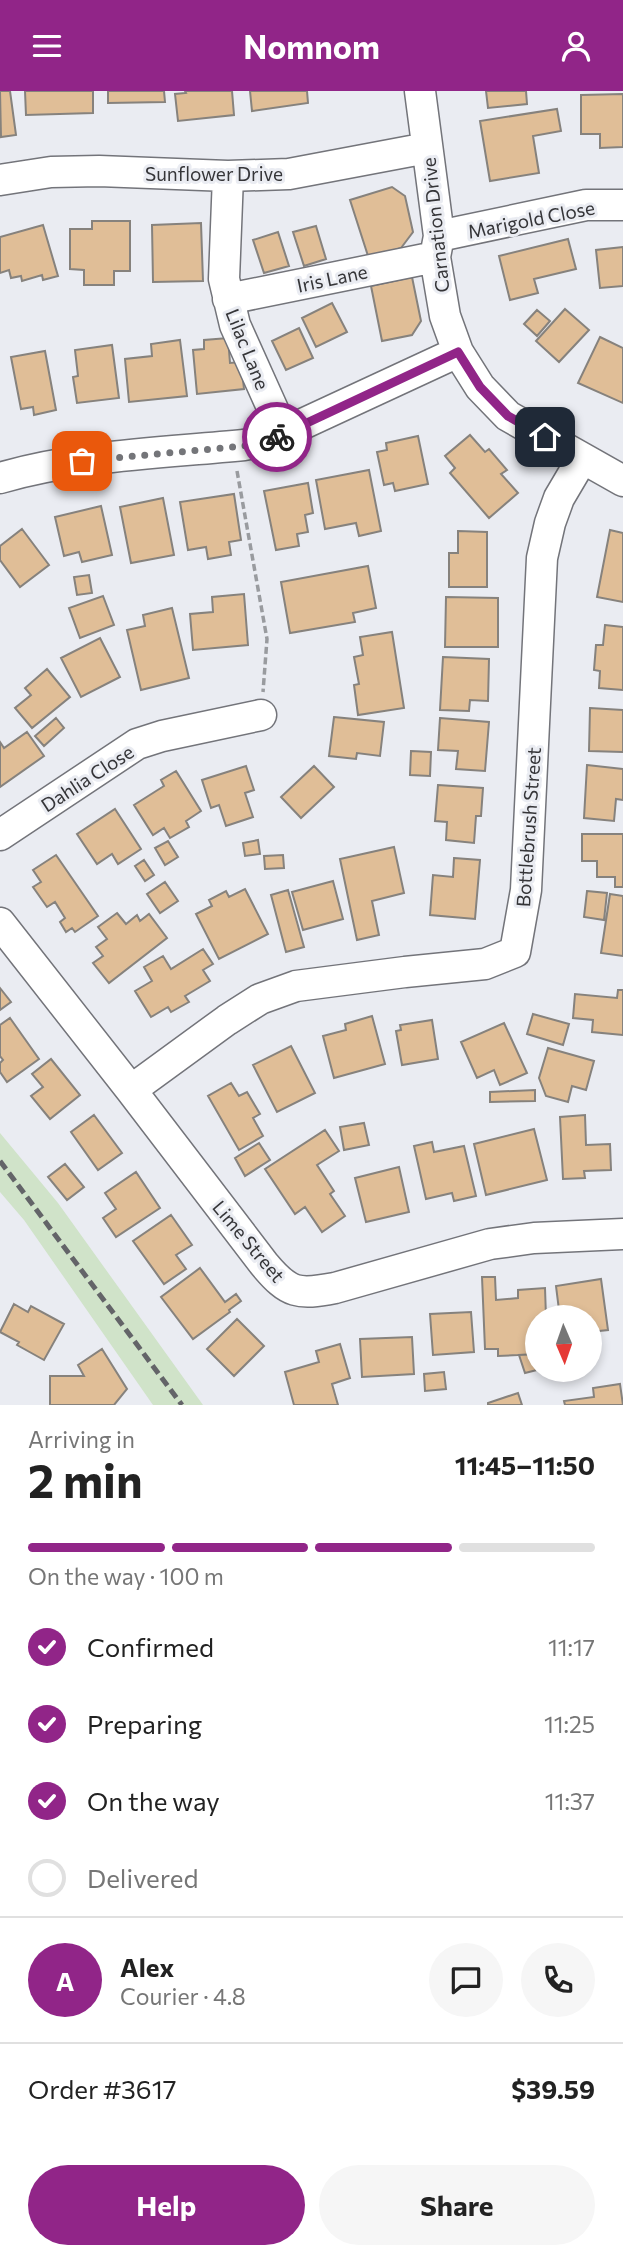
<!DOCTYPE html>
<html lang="en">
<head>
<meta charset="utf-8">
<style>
	:root { --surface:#fff; --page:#f6f6f6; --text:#222; --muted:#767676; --line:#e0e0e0; --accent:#912588 }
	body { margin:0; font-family:Commissioner,sans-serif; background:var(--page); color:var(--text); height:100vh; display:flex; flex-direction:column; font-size:26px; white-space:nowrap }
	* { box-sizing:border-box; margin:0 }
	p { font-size:23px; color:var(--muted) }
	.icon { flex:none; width:38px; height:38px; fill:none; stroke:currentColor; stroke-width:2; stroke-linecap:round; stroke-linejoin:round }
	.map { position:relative; height:1314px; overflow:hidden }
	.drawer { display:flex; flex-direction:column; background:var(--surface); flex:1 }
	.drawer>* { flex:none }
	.needle { width:46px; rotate:178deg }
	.controls { position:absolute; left:525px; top:1214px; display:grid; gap:14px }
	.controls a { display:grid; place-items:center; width:77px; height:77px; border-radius:50%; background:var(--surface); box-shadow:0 4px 10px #0003; font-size:35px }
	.pin { position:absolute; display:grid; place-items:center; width:60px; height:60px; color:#fff; margin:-30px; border-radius:14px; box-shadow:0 4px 10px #0006 }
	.courier { position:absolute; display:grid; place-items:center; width:70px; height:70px; margin:-35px; border:5px solid #912588; border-radius:50%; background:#fff; color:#222; box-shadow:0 2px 9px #0007 }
	.head em { font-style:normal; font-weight:700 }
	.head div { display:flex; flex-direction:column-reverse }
	.head { display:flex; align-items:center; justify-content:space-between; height:119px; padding:0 28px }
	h1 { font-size:46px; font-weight:700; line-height:52px }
	.bar { display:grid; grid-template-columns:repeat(4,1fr); gap:10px 7px; align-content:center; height:84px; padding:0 28px }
	.bar i { height:9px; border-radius:5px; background:var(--line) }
	.bar .active { background:var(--accent) }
	.bar p { grid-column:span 4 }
	.line { display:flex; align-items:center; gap:18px; padding:0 28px; border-top:2px solid var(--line) }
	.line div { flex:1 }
	.round { display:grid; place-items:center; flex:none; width:74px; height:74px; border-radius:37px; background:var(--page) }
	ol { padding:0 28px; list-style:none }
	li { display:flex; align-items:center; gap:21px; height:77px }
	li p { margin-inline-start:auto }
	li .icon { padding:7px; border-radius:50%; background:var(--accent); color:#fff; stroke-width:4 }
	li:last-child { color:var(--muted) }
	li i { width:38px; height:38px; border:4px solid var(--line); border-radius:50% }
	.primary-button { display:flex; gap:14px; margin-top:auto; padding:14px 28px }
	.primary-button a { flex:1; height:80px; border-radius:42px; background:var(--accent); color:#fff; font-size:28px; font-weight:700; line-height:80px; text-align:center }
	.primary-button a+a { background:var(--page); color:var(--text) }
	header { display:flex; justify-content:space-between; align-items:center; height:91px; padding:0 28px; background:var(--accent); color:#fff; font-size:32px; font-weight:700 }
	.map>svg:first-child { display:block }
	.green { fill:#d0e3c9 }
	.building { fill:#e0be97; stroke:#86827d; stroke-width:2 }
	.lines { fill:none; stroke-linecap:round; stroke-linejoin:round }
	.minor-casing { stroke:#73747a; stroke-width:33 }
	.path { stroke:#999b9f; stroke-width:3.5; stroke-dasharray:7 3.5; stroke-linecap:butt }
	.minor { stroke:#fff; stroke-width:30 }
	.rail { stroke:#636468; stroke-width:5; stroke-dasharray:10 5; stroke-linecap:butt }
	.done { stroke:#747579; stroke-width:7; stroke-dasharray:0 12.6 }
	.route { stroke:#912588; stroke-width:9 }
	.labels { text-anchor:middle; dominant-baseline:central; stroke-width:6; stroke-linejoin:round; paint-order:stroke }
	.street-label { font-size:19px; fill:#353538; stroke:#eaecf2 }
</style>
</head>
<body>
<header><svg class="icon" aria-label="menu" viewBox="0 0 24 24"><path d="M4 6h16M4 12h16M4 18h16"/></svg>Nomnom<svg class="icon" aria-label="person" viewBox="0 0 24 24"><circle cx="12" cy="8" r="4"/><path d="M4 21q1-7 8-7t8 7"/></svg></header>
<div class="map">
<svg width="623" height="1314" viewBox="0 0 623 1314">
	<rect width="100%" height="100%" fill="#eaecf2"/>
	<!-- green -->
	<path class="green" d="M0,1042L58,1112L203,1314H153L24,1129L0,1101Z"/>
	<!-- building -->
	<path class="building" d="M0,0H10L16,44L1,46Z
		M25,0H93V22L26,24Z
		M108,0H164L165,11L108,12Z
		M185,0H232L234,24L178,30L175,3L186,2Z
		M250,0H307L308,12L252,20Z
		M486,0H526L527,13L488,17Z
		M623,3V56L600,57V43H581V4Z
		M557,18L561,40L533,45L539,82L490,90L480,30Z
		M392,96L405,105L413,141L401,157L369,168L350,109Z
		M92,130H130V180H114V194H84V179L70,178V138H92Z
		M201,132L203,190L153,191L152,134Z
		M43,134L58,185L43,189L42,184L22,190L21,185L11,187L9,179L0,182V146Z
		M316,135L326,168L304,175L293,141Z
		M278,141L289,175L264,182L253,149Z
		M568,148L576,178L534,188L538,202L510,209L499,165Z
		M623,156V195L600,197L596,159Z
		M412,186L421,230L412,244L382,250L371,195Z
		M332,212L347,241L316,256L302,227Z
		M565,218L589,239L559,271L536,250Z
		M537,219L550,230L537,245L524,233Z
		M299,237L313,267L286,279L272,250Z
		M600,246L623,257V312L578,292Z
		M228,247L230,272L241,271L244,298L197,303L193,259L204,258V249Z
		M180,249L187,305L129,311L125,268L152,265L151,253Z
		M112,254L119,307L77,312L73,286L78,285L75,259Z
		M45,260L56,319L34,324L33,316L21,318L11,266Z
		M470,344L485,361L489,358L507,379L501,383L518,402L489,427L450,382L455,377L445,365Z
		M418,345L428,393L395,400L393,392L384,394L377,361L387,359L386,352Z
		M369,379L381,440L359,445L356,432L325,438L316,389Z
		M308,392L313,422L305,424L308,441L297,443L299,455L276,459L264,400Z
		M234,403L241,449L229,451L231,464L208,468L206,456L188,459L180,411Z
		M163,407L174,464L131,472L120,416Z
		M101,415L112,464L82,471L79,461L64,465L55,426Z
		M22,438L49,474L20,496L0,469V455Z
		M610,439L623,442V511L597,506Z
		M458,440L487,441V496H449V462H458Z
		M368,475L376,517L353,522L355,531L290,542L281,491Z
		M89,484L92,502L77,504L74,486Z
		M244,503L248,554L193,559L190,523L213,521L212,506Z
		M103,505L114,534L80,547L69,517Z
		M446,506L498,507V556H445Z
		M172,517L189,587L141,599L127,539L145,535L143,524Z
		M605,534L623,536V599L599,597L600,580L594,579L596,554H603Z
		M392,541L404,617L358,624L354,594L359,593L354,566L363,564L360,546Z
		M100,547L120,586L81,606L61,567Z
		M443,566L489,568L488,610L470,609L469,620L440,619Z
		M47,578L70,606L32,637L15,617L31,604L25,597Z
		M590,617L623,619V661L589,660Z
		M334,626L384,631L380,665L357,662L356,668L329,665Z
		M56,627L64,637L44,655L35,645Z
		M440,627L489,631L485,680L456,678L458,660L438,659Z
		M27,641L44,665L0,696V651L4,657Z
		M411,660L431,661L430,685L410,684Z
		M587,674L623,678V709L616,708L614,730L584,727Z
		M246,675L254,699L245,702L253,726L226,735L219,714L211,717L202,689Z
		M314,675L334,696L301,727L281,706Z
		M176,680L201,720L186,730L189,736L170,747L164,737L153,744L134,714L164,695L161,689Z
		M438,694L483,697L481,725H476L474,752L446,749L447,731L435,730Z
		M115,718L141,758L118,773L112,763L97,773L77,743Z
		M582,743H623V796H615V786H597V770H582Z
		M258,749L260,763L245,765L243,752Z
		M168,750L178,766L165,774L155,757Z
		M394,756L404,802L372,810L379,844L357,849L340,768Z
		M56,764L98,825L75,841L72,837L66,841L60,831L65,827L55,811L47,816L33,796L41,791L33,779Z
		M283,764L284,777L265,778L264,765Z
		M454,767L480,769L475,828L430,824L433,784L453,786Z
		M144,769L154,784L145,790L135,775Z
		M333,790L343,828L303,839L292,801Z
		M165,791L178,810L160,822L147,803Z
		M245,798L268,843L219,868L196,823L212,815L209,809L226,800L229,806Z
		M288,799L304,856L286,861L271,804Z
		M587,800L607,802L604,829L584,826Z
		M610,803L623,805V865L601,862Z
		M117,822L126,833L137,824L140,830L149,823L167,847L109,892L93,872L103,865L96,856L107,848L98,836Z
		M203,858L213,873L203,879L210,890L185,905L189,911L171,921L168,916L151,926L135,900L152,890L144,876L163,865L171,878Z
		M0,897L11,911L0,919Z
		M618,899H623V944L592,941L593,929L573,927L575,903L617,907Z
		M533,923L569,933L563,954L527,943Z
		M372,925L385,973L334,987L323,945L346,939L345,933Z
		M10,927L39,968L7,991L0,981V972L3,969L0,965V934Z
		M432,929L438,968L402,974L396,940L401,939L400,934Z
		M504,932L527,982L500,994L494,979L477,987L461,951Z
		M291,955L315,1002L277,1021L253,974Z
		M548,957L594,970L586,999L572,995L568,1011L546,1005L539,987Z
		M51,968L80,1004L50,1028L31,1005L43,996L32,983Z
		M231,992L239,1005L247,1001L260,1023L253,1027L263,1045L239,1059L208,1005Z
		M535,999V1010L490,1011V1001Z
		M94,1024L122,1062L98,1079L71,1041Z
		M585,1024L586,1054L610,1053L611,1079L584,1080L585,1087L563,1088L560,1026Z
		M364,1032L369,1054L344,1059L340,1036Z
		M534,1038L547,1089L486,1104L474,1053Z
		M325,1039L339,1060L317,1074L334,1100L330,1103L345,1125L322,1141L305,1116L295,1123L265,1078Z
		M432,1051L434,1061L464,1055L476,1105L454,1110L452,1102L426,1108L414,1055Z
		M259,1052L270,1069L245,1085L235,1067Z
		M65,1073L84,1096L67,1109L48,1086Z
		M399,1076L409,1121L366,1131L355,1087Z
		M136,1081L160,1117L116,1146L103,1127L116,1118L105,1102Z
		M171,1124L192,1154L176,1164L186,1178L164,1193L133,1150Z
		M200,1177L225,1211L236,1203L241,1210L229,1219L230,1221L193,1248L161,1206Z
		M482,1186H495L496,1209L518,1207V1199L545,1197L546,1226L537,1227V1263L498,1265V1258H485Z
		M601,1188L608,1239L590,1241V1227H560L556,1195Z
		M14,1213L28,1221L31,1215L64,1233L44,1269L17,1254L19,1251L0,1241Z
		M471,1221L474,1261L433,1264L430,1223Z
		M237,1228L264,1255L234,1285L207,1258Z
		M412,1246L414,1283L362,1286L360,1248Z
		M340,1253L350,1287L332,1293L338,1314H294L285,1281L319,1271L316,1260Z
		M102,1258L127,1298L114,1314H50V1285H84L78,1274Z
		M537,1263V1279L525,1282L519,1264Z
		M444,1281L446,1298L425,1300L424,1283Z
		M620,1293L623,1314H565L564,1310L594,1306L593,1297Z
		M518,1302L522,1314H488V1312Z"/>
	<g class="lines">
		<defs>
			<path id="minor" d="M420,0L439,145L435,166L445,225L458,261L480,296L508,325L623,390
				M228,85L224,188L235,234L284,343
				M0,89L51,81L99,80L228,85L289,83L427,57
				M439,145L586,114H623
				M228,208L435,166
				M0,387C79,364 163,362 244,354L266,350L458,261
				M0,744L137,653L162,645L261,624
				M0,832L131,999L264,1173C289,1203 298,1204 335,1197L490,1153L534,1147L623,1143
				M131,999L227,929L260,908L296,895L405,881L485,873L515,861L526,799L542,467L550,432L559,407L582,368"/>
		</defs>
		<!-- minor casing -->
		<use href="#minor" class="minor-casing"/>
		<!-- path -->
		<path class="path" d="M237,380L267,548L263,601"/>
		<!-- minor -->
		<use href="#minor" class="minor"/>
		<!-- rail -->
		<path class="rail" d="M0,1070L182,1314"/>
	</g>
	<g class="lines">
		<!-- done -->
		<path class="done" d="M82,370L244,355L277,346"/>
		<!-- route -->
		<path class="route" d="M277,346L458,261L480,296L508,325L545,346"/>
	</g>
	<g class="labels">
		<!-- street labels -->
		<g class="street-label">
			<text x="214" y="82">Sunflower Drive</text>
			<text transform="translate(531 128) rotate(-11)">Marigold Close</text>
			<text transform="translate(435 134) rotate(-96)">Carnation Drive</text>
			<text transform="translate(332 187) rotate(-12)">Iris Lane</text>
			<text transform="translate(248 258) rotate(68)">Lilac Lane</text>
			<text transform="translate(87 687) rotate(-33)">Dahlia Close</text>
			<text transform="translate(528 736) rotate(-86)">Bottlebrush Street</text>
			<text transform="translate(249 1150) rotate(50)">Lime Street</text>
		</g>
	</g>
</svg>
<div class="controls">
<a><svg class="needle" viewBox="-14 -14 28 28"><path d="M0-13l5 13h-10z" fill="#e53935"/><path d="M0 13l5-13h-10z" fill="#767676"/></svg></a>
</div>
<div class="pin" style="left:82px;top:370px;background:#ea580c"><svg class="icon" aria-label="bag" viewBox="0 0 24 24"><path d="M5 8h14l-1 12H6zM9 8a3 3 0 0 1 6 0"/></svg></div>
<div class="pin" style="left:545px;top:346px;background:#1f2937"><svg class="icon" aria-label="home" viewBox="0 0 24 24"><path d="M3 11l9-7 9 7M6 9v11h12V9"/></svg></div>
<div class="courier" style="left:277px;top:346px"><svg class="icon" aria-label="bike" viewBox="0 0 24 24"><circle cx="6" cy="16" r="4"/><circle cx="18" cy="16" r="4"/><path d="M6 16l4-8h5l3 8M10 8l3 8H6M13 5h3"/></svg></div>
</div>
<section class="drawer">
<div class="head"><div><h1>2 min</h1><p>Arriving in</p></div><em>11:45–11:50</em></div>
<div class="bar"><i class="active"></i><i class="active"></i><i class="active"></i><i></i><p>On the way · 100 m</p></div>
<ol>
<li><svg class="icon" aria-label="check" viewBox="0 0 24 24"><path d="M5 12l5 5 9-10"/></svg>Confirmed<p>11:17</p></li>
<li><svg class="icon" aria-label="check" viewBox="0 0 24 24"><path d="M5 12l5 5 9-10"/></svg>Preparing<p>11:25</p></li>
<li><svg class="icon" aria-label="check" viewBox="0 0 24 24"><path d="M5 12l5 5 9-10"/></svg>On the way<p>11:37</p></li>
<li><i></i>Delivered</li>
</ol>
<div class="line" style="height:126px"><b class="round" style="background:var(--accent);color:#fff">A</b><div><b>Alex</b><p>Courier · 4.8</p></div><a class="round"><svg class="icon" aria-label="chat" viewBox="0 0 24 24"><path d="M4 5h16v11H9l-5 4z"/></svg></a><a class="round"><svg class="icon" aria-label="phone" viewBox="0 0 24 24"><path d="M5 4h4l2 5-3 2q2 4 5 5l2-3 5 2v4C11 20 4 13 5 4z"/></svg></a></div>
<div class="line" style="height:91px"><div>Order #3617</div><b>$39.59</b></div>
<div class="primary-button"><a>Help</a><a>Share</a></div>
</section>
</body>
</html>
